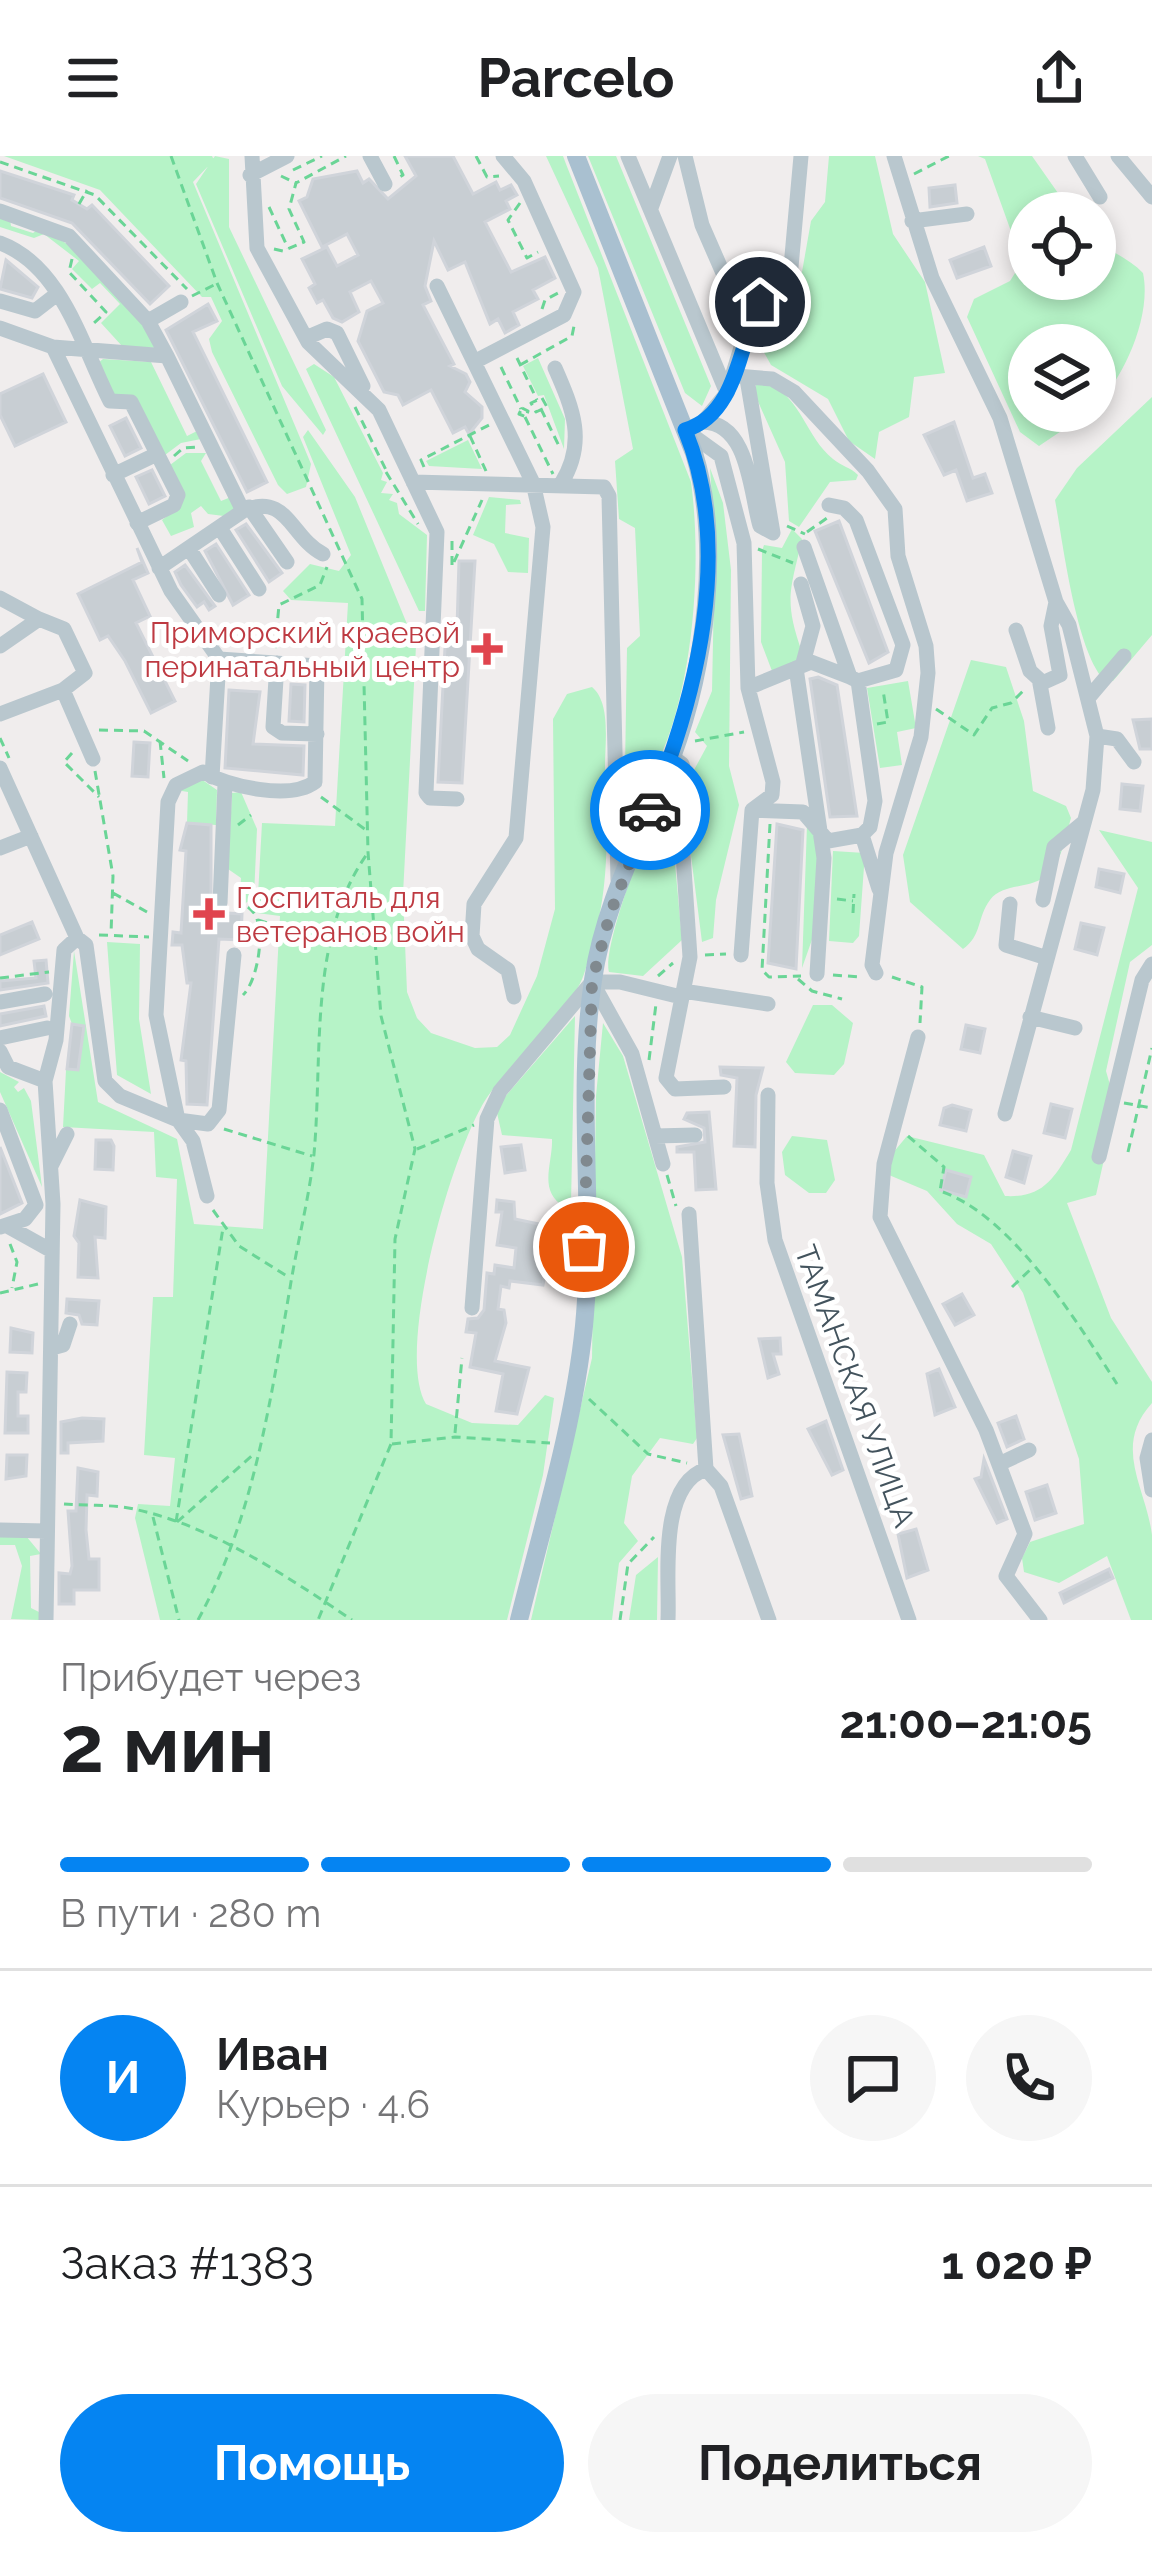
<!DOCTYPE html>
<html lang="ru">
<head>
<meta charset="utf-8">
<style>
	:root { --surface:#fff; --page:#f6f6f6; --text:#202124; --muted:#757577; --line:#e0e0e0; --accent:#0584f2 }
	body { margin:0; font-family:Raleway,sans-serif; background:var(--page); color:var(--text); height:100vh; display:flex; flex-direction:column; font-size:45px; white-space:nowrap }
	* { box-sizing:border-box; margin:0 }
	p { font-size:39px; color:var(--muted) }
	.icon { flex:none; width:66px; height:66px; fill:none; stroke:currentColor; stroke-width:2; stroke-linecap:round; stroke-linejoin:round }
	.map { position:relative; height:1464px; overflow:hidden }
	.details { display:flex; flex-direction:column; background:var(--surface); flex:1 }
	.details>* { flex:none }
	.tools { position:absolute; left:1008px; top:36px; display:grid; gap:24px }
	.tools a { display:grid; place-items:center; width:108px; height:108px; border-radius:50%; background:var(--surface); box-shadow:0 6px 18px #0003; font-size:60px }
	.pin { position:absolute; display:grid; place-items:center; width:102px; height:102px; color:#fff; margin:-51px; border:6px solid #fff; border-radius:50%; box-shadow:0 3px 12px #0007 }
	.courier { position:absolute; display:grid; place-items:center; width:120px; height:120px; margin:-60px; border:9px solid #0584f2; border-radius:50%; background:#fff; color:#222; box-shadow:0 3px 15px #0007 }
	.head em { font-style:normal; font-weight:700 }
	.head div { display:flex; flex-direction:column-reverse }
	.head { display:flex; align-items:center; justify-content:space-between; height:204px; padding:0 60px }
	h1 { font-size:78px; font-weight:700; line-height:90px }
	.bar { display:grid; grid-template-columns:repeat(4,1fr); gap:18px 12px; align-content:center; height:144px; padding:0 60px }
	.bar i { height:15px; border-radius:9px; background:var(--line) }
	.bar .active { background:var(--accent) }
	.bar p { grid-column:span 4 }
	.line { display:flex; align-items:center; gap:30px; padding:0 60px; border-top:3px solid var(--line) }
	.line div { flex:1 }
	.round { display:grid; place-items:center; flex:none; width:126px; height:126px; border-radius:63px; background:var(--page) }
	.cta { display:flex; gap:24px; margin-top:auto; padding:24px 60px }
	.cta a { flex:1; height:138px; border-radius:72px; background:var(--accent); color:#fff; font-size:48px; font-weight:700; line-height:138px; text-align:center }
	.cta a+a { background:var(--page); color:var(--text) }
	header { display:flex; justify-content:space-between; align-items:center; height:156px; padding:0 60px; background:var(--surface); font-size:54px; font-weight:700 }
	.map>svg:first-child { display:block }
	.green { fill:#b6f3c7 }
	.building { fill:#c8ced3; stroke:#d0d4da; stroke-width:3 }
	.lines { fill:none; stroke-linecap:round; stroke-linejoin:round }
	.path { stroke:#6ad596; stroke-width:3; stroke-dasharray:9 6; stroke-linecap:butt }
	.minor { stroke:#b9c7ce; stroke-width:15 }
	.major { stroke:#a9c0d0; stroke-width:18 }
	.done { stroke:#80898f; stroke-width:12; stroke-dasharray:0 21.6 }
	.route { stroke:#0584f2; stroke-width:15 }
	.health-dot { fill:#e0444e; stroke:#fff; stroke-width:4.5 }
	.labels { text-anchor:middle; dominant-baseline:central; stroke-width:10; stroke-linejoin:round; paint-order:stroke }
	.health-label { font-size:30px; fill:#be3a42; stroke:#fff; text-anchor:end }
	.street-label { font-size:30px; fill:#43535d; stroke:#fff }
</style>
</head>
<body>
<header><svg class="icon" aria-label="menu" viewBox="0 0 24 24"><path d="M4 6h16M4 12h16M4 18h16"/></svg>Parcelo<svg class="icon" aria-label="share" viewBox="0 0 24 24"><path d="M12 15V3M7 8l5-5 5 5M5 13v7h14v-7"/></svg></header>
<div class="map">
<svg width="1152" height="1464" viewBox="0 0 1152 1464">
	<rect width="100%" height="100%" fill="#f0eded"/>
	<!-- green -->
	<path class="green" d="M4,0H212L214,4L193,26L311,308L306,331L287,338L278,329L212,196L209,183L222,165L211,141H202L100,34Z
		M215,0L229,3V71L326,274L323,279L282,230L196,28Z
		M546,0H563L566,8L691,326C703,414 693,556 644,632L631,628L625,612L627,492L640,480L635,372L619,363L615,305L633,293L598,112Z
		M588,0H616L711,230L702,250L685,237Z
		M829,0H875L893,78L925,126L945,217L914,221L909,261L879,276L875,303L849,285L828,243L771,209L760,189L766,163L802,116L811,65L825,46Z
		M978,0H1032L1072,57H1029V123H1095V85C1110,95 1130,103 1143,117C1152,160 1124,222 1095,251V189H1029V255H1091L1039,290L1020,276L967,161L974,143L1010,125L1022,106L985,3Z
		M0,60L10,63L11,70L33,77L40,72C86,94 133,147 157,192L122,190L101,167L120,148L100,127L92,133L72,113L79,105L44,78L34,82L0,71Z
		M538,202L565,263L564,293L544,239L538,240L523,210Z
		M103,203L151,206L187,280L197,275L201,283L181,287L165,299L136,241L113,238L98,207Z
		M314,208L334,221L383,317L381,324L387,326L381,337L393,338L389,344L397,347L399,358L427,379L425,455H419L306,213Z
		M768,227C803,244 805,280 833,303C841,310 850,311 858,319L856,324L830,326L799,371L789,365L785,306L756,241V229Z
		M1152,241V479L1113,525L1106,526C1076,498 1063,386 1055,344L1077,312Z
		M308,274L355,341L416,490L403,738L407,836L417,862L431,877L475,892L497,891L510,879L537,820L555,753L553,563L567,538L592,531C611,547 605,586 605,610C608,691 610,739 584,818C571,857 512,905 488,940C453,990 394,1196 426,1248L472,1267L518,1269L545,1239L554,1242L543,1319L507,1464H160L135,1362L138,1348L170,1350L175,1302L144,1299L153,1141H173L177,1023L156,1021L154,976L63,971L66,914H78L84,870L72,868L69,860L74,795L98,946L177,983L194,1068L263,1073L280,760L257,757L262,667L335,670L348,447L291,444L283,435L310,408L339,415L351,399L303,281Z
		M468,284L482,313L429,310L426,305Z
		M186,297H206L201,305L221,345L231,341L235,354L224,360L208,358L201,350L191,357L194,371L171,380L162,364L176,353L170,309Z
		M710,312L723,347L731,414L729,610L739,649L716,744L713,782L702,786L689,684L694,614L707,590L695,576L712,535L715,387Z
		M489,341L520,344L521,348L506,349L505,377L529,382L528,417L508,416L494,388L473,379Z
		M792,373L802,383C791,433 783,443 802,496L798,504L772,515L761,486L762,395L764,389L782,392Z
		M971,504L1006,511L1024,565L1033,635L1066,650L1071,662C1066,679 1062,703 1050,716C1034,735 1004,725 990,744C977,761 982,780 963,793L910,746L903,699Z
		M908,525L916,572L897,576L902,609L880,612L867,532Z
		M676,620L682,639L673,686L682,784L643,820L609,816C601,791 657,644 676,620Z
		M201,623L217,634L216,669L187,667L188,636L176,634Z
		M241,636L257,673L254,740L239,753L241,722L228,713L232,637Z
		M807,669L818,680L814,778L802,812Z
		M1099,674L1152,686V789L1130,806L1106,915L1116,950L1096,1039L1067,1047L1111,1162L1152,1226V1247C1112,1291 1146,1331 1152,1379C1152,1406 1152,1437 1152,1464H1131L1107,1400L1059,1427L1024,1416L1022,1402L1030,1386L1084,1368L1079,1303L1023,1137L991,1088L957,1068L927,1035L889,1019L892,998L907,980L984,999L1005,1040C1042,1042 1053,1024 1071,994L1138,732Z
		M833,695L865,697L859,780L853,787L829,785Z
		M107,786L140,788L139,863L151,938L117,919Z
		M813,849H832L853,867L844,908L834,919L795,917L786,906Z
		M575,860L571,1047L565,1051C537,1035 553,1008 552,983L502,979L497,957L503,943Z
		M603,867L623,900L682,1101L697,1282L693,1288L660,1282L632,1320L624,1367L638,1385L619,1407L612,1464H531L592,1202L596,940Z
		M0,916L19,926L14,931L18,936L24,932L31,945L42,1031L0,936Z
		M792,980L827,984L835,1024L826,1037H809L785,1019L782,996Z
		M0,1379L26,1380L41,1398L30,1400L31,1452L39,1456V1464L11,1463L22,1410L15,1389H0Z
		M658,1401L657,1464H629L636,1419Z"/>
	<!-- building -->
	<path class="building" d="M405,0H453L473,38L496,26L500,34L511,29L517,39L506,45L510,53L485,66L511,116L545,101L555,122L533,134L538,143L513,156L519,169L505,177L498,163L490,168L465,106L448,114L434,85L425,130L431,145L423,149L454,208L450,210L466,218L470,226L465,236L482,251V262L469,278L465,271L453,277L431,234L403,249L398,239L384,236L358,185L367,155L383,147L371,125L350,136L359,156L342,166L333,162L323,144L317,147L309,132L315,128L302,103L327,91L337,110L358,99L347,78L322,91L299,45L307,41L313,23L357,15L363,27L369,23L388,43L416,20Z
		M0,15L74,39L72,44L87,53L92,49L169,130L150,148L72,67L0,42Z
		M955,29L957,47L930,51L929,32Z
		M984,91L991,110L957,122L950,104Z
		M6,104L38,131L32,142L0,133Z
		M208,148L217,165L193,176L267,326L247,336L166,174Z
		M43,218L66,266L15,290L0,259V238Z
		M126,262L141,292L125,300L110,270Z
		M954,266L973,322L985,318L992,337L967,345L956,314L944,319L924,279Z
		M152,314L165,340L149,348L136,321Z
		M839,365L888,496L869,507L815,375Z
		M246,368L282,417L269,426L236,374Z
		M216,388L249,439L233,449L205,395Z
		M137,392L148,417L133,424L150,460L136,467L175,545L151,557L125,505L108,480L100,484L78,438L142,406Z
		M459,405H475L462,627L438,626L446,472H457Z
		M185,409L215,450L209,454L204,446L197,451L181,429L175,416Z
		M818,521L837,529L857,660L830,661L810,523Z
		M291,528L305,529L304,566L289,565Z
		M229,534L260,536L253,588L304,590L303,619L225,612Z
		M1152,563V593H1140L1133,564Z
		M134,586L150,587L148,621L132,620Z
		M1122,628L1143,630L1140,655L1120,653Z
		M187,667L211,669V756L242,758L241,784L219,783L207,949L187,948L186,905L181,904L191,827H187L182,789H172L173,776L181,777L186,695L180,694Z
		M777,668L803,674L796,813L768,807Z
		M1099,713L1124,718L1120,737L1096,731Z
		M32,766L39,783L0,799V779Z
		M1081,767L1104,772L1097,799L1075,793Z
		M46,804L48,827L0,834V825L36,822L34,805Z
		M44,850L46,860L0,870V858Z
		M72,868L84,870L78,914L67,913Z
		M966,869L985,873L980,897L961,893Z
		M720,911L763,912L756,939L755,991L734,990L737,922L721,919Z
		M1051,948L1072,953L1065,982L1044,977Z
		M952,949L971,954L966,975L940,969L944,952Z
		M709,956L716,1033L696,1034L694,996H677V991L705,986L704,972L684,963L687,957Z
		M96,984H111L114,990L113,1014L95,1013Z
		M521,989L525,1014L505,1017L501,991Z
		M0,991L22,1047L0,1058Z
		M1013,995L1031,1000L1024,1027L1006,1021Z
		M946,1014L971,1021L966,1041L941,1034Z
		M80,1044L106,1051L105,1082L95,1081L98,1122L78,1121L79,1087L74,1080Z
		M497,1044L514,1046L515,1063L553,1071L543,1129L510,1125L509,1132L501,1130L498,1153L504,1154L506,1167L495,1205L529,1212L517,1258L496,1255L503,1218L470,1211L476,1177L466,1176L468,1163L478,1162L484,1154L487,1117L494,1118L495,1109L514,1112L516,1092L497,1089L502,1056H496Z
		M962,1138L974,1159L955,1169L943,1148Z
		M67,1143L99,1145L97,1169L82,1168L79,1159L66,1157Z
		M11,1172L33,1177L32,1197L10,1196Z
		M780,1182L781,1198H773L779,1218L768,1222L759,1183Z
		M939,1213L955,1251L935,1259L927,1218Z
		M7,1216L27,1217L26,1236H18V1260H28V1277H5Z
		M1016,1260L1024,1283L1007,1291L998,1267Z
		M82,1262L104,1263L103,1285L68,1287V1297H61V1266Z
		M826,1265L843,1314L832,1319L808,1273Z
		M739,1278L752,1340L741,1343L723,1279Z
		M7,1299H27L26,1320L6,1323Z
		M984,1303L1007,1363L997,1367L975,1323L981,1321Z
		M78,1312L98,1316L97,1340L87,1339L86,1374L89,1403H99V1434H74V1448H59V1417L70,1418L72,1410L68,1355H76Z
		M1047,1329L1056,1357L1035,1364L1026,1336Z
		M916,1373L928,1414L907,1422L898,1378Z
		M1109,1413L1113,1422L1064,1447L1060,1437Z"/>
	<g class="lines">
		<!-- path -->
		<path class="path" d="M171,0L217,127L362,443L368,696L381,860L415,993L395,1083L391,1288L318,1464
			M394,0L403,19L398,22
			M476,0L487,21L499,20
			M0,6L95,39L187,133
			M293,14L322,0
			M914,18L949,0
			M281,20L296,27
			M520,47L508,64L527,102L538,96
			M79,48L87,34
			M269,51L288,92
			M274,93L283,95L304,86L289,53L296,27L346,0
			M72,103L69,116L106,156L93,168
			M192,140L216,128
			M542,153L545,144L560,136
			M517,202L537,244
			M520,209L572,180L574,170
			M501,211L521,253
			M542,242L547,251L536,256L531,247Z
			M355,251L386,314
			M522,252L528,255L526,261L519,258Z
			M541,253L560,292
			M525,261L553,318
			M470,280L486,315
			M174,300L183,292L197,291
			M424,311L421,304L491,268
			M386,316L418,368
			M787,370L805,378
			M807,376L827,362
			M758,393L793,407
			M454,406L482,344
			M452,409V384
			M275,492L279,449L320,429L327,411
			M936,553L974,579L992,552L1011,547L1026,532
			M877,568L888,566L883,534
			M99,574L144,575L188,605
			M0,582L9,602
			M160,585L164,622
			M695,585L744,576
			M72,597L64,606L99,641
			M95,615L113,720L111,778
			M321,641L366,674
			M770,668L762,814L769,821L801,820
			M238,669L251,659
			M113,737L147,756
			M236,742C243,748 254,753 257,763C264,783 257,825 243,839
			M837,743L853,745
			M853,757L854,738
			M258,764L328,786
			M99,779L149,781
			M705,799L726,798
			M833,819L860,821
			M658,820L673,807
			M892,821L922,831L920,867
			M0,822L49,816
			M798,823L812,835L842,843
			M649,904L656,848
			M1124,947L1152,952
			M224,973L312,1000
			M908,980L944,1011L940,1035C1012,1059 1077,1166 1117,1228
			M417,993L474,969
			M1128,996L1152,892
			M667,1019L676,1050
			M213,1054L239,1090L290,1122
			M10,1088L17,1106L12,1132
			M1012,1131L1032,1112
			M0,1137L38,1128
			M589,1243L648,1298L687,1307
			M455,1277L462,1202
			M392,1288L455,1281L550,1287
			M64,1348C88,1350 115,1348 138,1354C214,1371 288,1421 352,1464
			M153,1361L179,1464
			M176,1366L223,1072
			M177,1366L255,1297
			M198,1464C254,1361 270,1247 290,1132C297,1088 309,1043 314,998C323,900 308,782 367,698
			M620,1464L628,1408L654,1381"/>
		<!-- minor -->
		<path class="minor" d="M252,0L257,92L308,186L379,254L437,376L426,637L430,642L457,643
			M370,0L385,28
			M628,0L727,237
			M685,0L702,69L747,172
			M894,0L932,122L1000,262L1056,446L1069,469L1097,580L1093,634L1005,958
			M1075,0L1100,41
			M1118,0L1152,41
			M250,19L287,0
			M651,52L670,0
			M0,55L69,80L148,165L167,200L53,191L0,172
			M912,65L967,58
			M0,87C62,110 82,190 110,245L131,246L178,339L174,349L137,367
			M437,130L533,327L543,371L516,682L474,748L472,780L478,793L508,814L514,841
			M0,145L35,155L57,138
			M148,165L181,146
			M306,182L327,173L337,177L363,230
			M53,191L171,435L219,503
			M476,205L564,159L574,136L524,25L503,0
			M555,212C573,253 587,286 561,328
			M736,220L772,223L794,236L868,315L895,353L898,400L926,490L928,517L921,581L886,697L872,809L876,817
			M703,266C749,267 750,336 760,370L773,377L747,223
			M685,274L721,300L744,387L748,532L773,626L772,639L752,654L741,799
			M685,274L703,266L727,237L747,172L791,111L801,0
			M113,319L157,298
			M413,326L604,331L609,340L618,724
			M829,349L844,352L856,364L903,489L896,514L858,525
			M249,351L287,406
			M243,355C287,335 291,382 323,398
			M220,372L259,433
			M190,394L219,439
			M159,412L243,355L167,200
			M801,428L813,470L803,507
			M0,442L39,463
			M1016,474L1030,515L1041,525
			M0,490L39,463L64,473L85,517L63,534L0,558
			M277,507L273,571L282,577L317,578
			M796,512L824,702L817,818
			M748,532L811,506L850,521
			M63,534L93,603
			M1090,540L1124,500
			M1048,572L1040,528L1060,519L1051,470L1056,446
			M1097,580L1117,583L1134,606
			M672,600L682,608L689,632L682,683L690,801L666,922L675,933L724,931
			M0,612L77,782L86,789L105,925L120,940L178,964L156,859L168,646L176,629L203,616C229,630 289,645 315,626L317,510L219,503L212,621
			M752,654L803,656L828,685L862,679L870,671L875,645L858,525L850,521L804,391
			M862,679L879,733
			M0,692L31,680
			M1043,744L1054,691L1084,666
			M220,747L225,628
			M1010,748L1006,789L1044,801
			M592,826L632,898L663,1008
			M683,835L768,848
			M0,846L45,838
			M1030,861L1075,872
			M918,881L884,1008L880,1061L986,1274L1025,1378L1006,1420L1040,1464
			M0,882L47,872
			M0,895L8,911L45,925
			M768,939L767,1027L775,1084L909,1464
			M0,954L36,1049L25,1063L0,1071
			M178,964L208,968L219,954L234,799
			M178,964L193,985L207,1040
			M655,980L695,979
			M1099,1001L1142,824L1152,808
			M51,1010L67,978
			M689,1058L706,1313
			M9,1071L52,1095
			M472,1152L487,963L500,935L592,826H620L681,841
			M52,1192L63,1189L70,1168
			M1152,1284L1147,1302L1152,1334
			M999,1308L1029,1294
			M706,1313L721,1330L769,1464
			M0,1374L46,1375
			M46,1464L53,1048L45,925L56,884L64,794L77,782
			M668,1464C670,1424 657,1330 706,1313"/>
		<!-- major -->
		<path class="major" d="M519,1464C543,1368 574,1269 584,1170C595,1056 576,939 593,824C604,746 644,675 672,601C705,512 722,389 694,297L576,0"/>
	</g>
	<g class="lines">
		<!-- done -->
		<path class="done" d="M584,1091L592,826L610,758L650,654"/>
		<!-- route -->
		<path class="route" d="M650,654C697,540 734,393 685,274C738,258 739,187 760,146"/>
	</g>
	<!-- markers -->
	<g class="health-dot">
		<path d="M481 475h12v12h12v12h-12v12h-12v-12h-12v-12h12z"/>
		<path d="M203 740h12v12h12v12h-12v12h-12v-12h-12v-12h12z"/>
	</g>
	<g class="labels">
		<!-- health labels -->
		<g class="health-label">
			<text x="460" y="476">Приморский краевой<tspan x="460" dy="34">перинатальный центр</tspan></text>
			<text x="236" y="741" text-anchor="start">Госпиталь для<tspan x="236" dy="34">ветеранов войн</tspan></text>
		</g>
		<!-- street labels -->
		<g class="street-label">
			<text transform="translate(855 1230) rotate(70)">ТАМАНСКАЯ УЛИЦА</text>
		</g>
	</g>
</svg>
<div class="tools">
<a><svg class="icon" aria-label="locate" viewBox="0 0 24 24"><circle cx="12" cy="12" r="6"/><path d="M12 2v4M12 18v4M2 12h4M18 12h4"/></svg></a>
<a><svg class="icon" aria-label="layers" viewBox="0 0 24 24"><path d="M12 4l9 5-9 5-9-5zM3 14l9 5 9-5"/></svg></a>
</div>
<div class="pin" style="left:584px;top:1091px;background:#ea580c"><svg class="icon" aria-label="bag" viewBox="0 0 24 24"><path d="M5 8h14l-1 12H6zM9 8a3 3 0 0 1 6 0"/></svg></div>
<div class="pin" style="left:760px;top:146px;background:#1f2937"><svg class="icon" aria-label="home" viewBox="0 0 24 24"><path d="M3 11l9-7 9 7M6 9v11h12V9"/></svg></div>
<div class="courier" style="left:650px;top:654px"><svg class="icon" aria-label="car" viewBox="0 0 24 24"><path d="M5 17H2v-5l4-1 3-4h7l3 4 3 1v5h-3M9 17h6M6 11h13"/><circle cx="7" cy="17" r="2"/><circle cx="17" cy="17" r="2"/></svg></div>
</div>
<section class="details">
<div class="head"><div><h1>2 мин</h1><p>Прибудет через</p></div><em>21:00–21:05</em></div>
<div class="bar"><i class="active"></i><i class="active"></i><i class="active"></i><i></i><p>В пути · 280 m</p></div>
<div class="line" style="height:216px"><b class="round" style="background:var(--accent);color:#fff">И</b><div><b>Иван</b><p>Курьер · 4.6</p></div><a class="round"><svg class="icon" aria-label="chat" viewBox="0 0 24 24"><path d="M4 5h16v11H9l-5 4z"/></svg></a><a class="round"><svg class="icon" aria-label="phone" viewBox="0 0 24 24"><path d="M5 4h4l2 5-3 2q2 4 5 5l2-3 5 2v4C11 20 4 13 5 4z"/></svg></a></div>
<div class="line" style="height:156px"><div>Заказ #1383</div><b>1 020 ₽</b></div>
<div class="cta"><a>Помощь</a><a>Поделиться</a></div>
</section>
</body>
</html>
